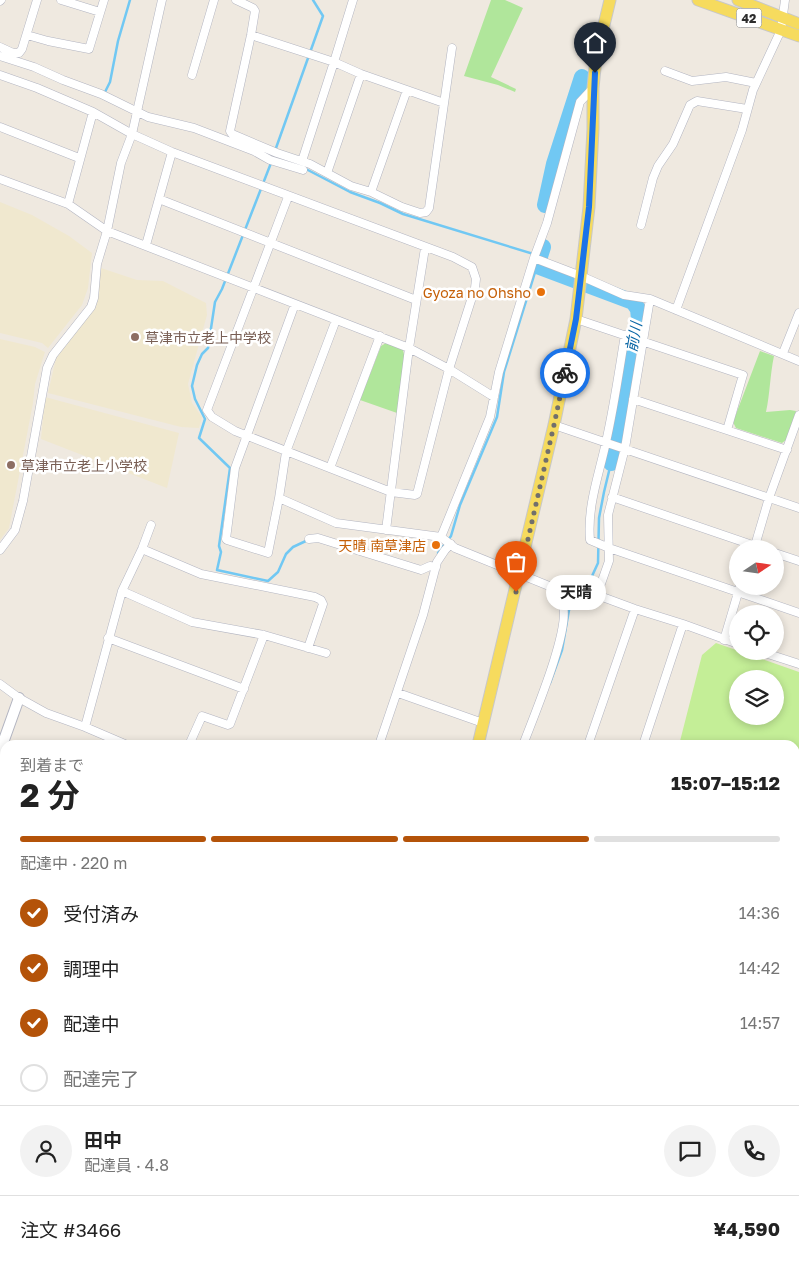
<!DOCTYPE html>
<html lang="ja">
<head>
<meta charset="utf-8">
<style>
	:root { --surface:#fff; --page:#f2f2f2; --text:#222; --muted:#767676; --line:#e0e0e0; --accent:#b45309 }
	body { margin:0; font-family:"Golos Text","Noto Sans JP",sans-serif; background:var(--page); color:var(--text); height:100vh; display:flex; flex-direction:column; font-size:19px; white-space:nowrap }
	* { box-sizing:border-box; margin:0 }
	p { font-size:16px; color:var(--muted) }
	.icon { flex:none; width:28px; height:28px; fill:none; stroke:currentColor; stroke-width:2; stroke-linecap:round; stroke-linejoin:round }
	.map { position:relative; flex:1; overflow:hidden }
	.side { position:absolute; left:0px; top:740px; width:800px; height:531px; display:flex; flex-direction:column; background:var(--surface); border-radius:15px 15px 0 0; box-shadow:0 2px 8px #0003 }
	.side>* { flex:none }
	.needle { width:32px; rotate:77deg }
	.tools { position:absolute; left:729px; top:540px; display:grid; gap:10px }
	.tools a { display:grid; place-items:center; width:55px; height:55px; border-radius:50%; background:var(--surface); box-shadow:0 2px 8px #0003; font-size:25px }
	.pin { position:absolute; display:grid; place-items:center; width:42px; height:42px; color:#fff; margin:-51px -21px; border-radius:50% 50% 50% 0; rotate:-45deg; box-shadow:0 0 5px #0007 }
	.pin .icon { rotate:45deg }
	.courier { position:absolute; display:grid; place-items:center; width:50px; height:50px; margin:-25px; border:4px solid #1a73e8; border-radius:50%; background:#fff; color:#222; box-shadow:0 1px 6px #0007 }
	.bubble { position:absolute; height:35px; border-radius:18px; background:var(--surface); box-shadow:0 2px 8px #0003; font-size:16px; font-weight:700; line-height:35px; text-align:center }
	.summary em { font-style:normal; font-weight:700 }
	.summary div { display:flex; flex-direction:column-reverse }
	.summary { display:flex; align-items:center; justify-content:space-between; height:85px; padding:0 20px }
	h1 { font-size:32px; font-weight:700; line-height:38px }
	.bar { display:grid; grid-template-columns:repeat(4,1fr); gap:8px 5px; align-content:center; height:60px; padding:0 20px }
	.bar i { height:6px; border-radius:4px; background:var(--line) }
	.bar .on { background:var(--accent) }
	.bar p { grid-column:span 4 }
	.line { display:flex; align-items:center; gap:12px; padding:0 20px; border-top:1px solid var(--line) }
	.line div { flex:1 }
	.round { display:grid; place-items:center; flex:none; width:52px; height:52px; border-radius:26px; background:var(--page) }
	ol { padding:0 20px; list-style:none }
	li { display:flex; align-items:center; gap:15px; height:55px }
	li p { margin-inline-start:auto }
	li .icon { padding:5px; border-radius:50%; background:var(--accent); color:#fff; stroke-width:4 }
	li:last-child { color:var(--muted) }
	li i { width:28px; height:28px; border:2px solid var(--line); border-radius:50% }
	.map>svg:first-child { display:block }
	.education { fill:#f0e8cf }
	.green { fill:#b0e69b }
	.pitch { fill:#c4ee97; fill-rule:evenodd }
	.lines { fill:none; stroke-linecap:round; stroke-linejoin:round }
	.stream { stroke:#71c8f3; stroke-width:2.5 }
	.river { stroke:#71c8f3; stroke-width:16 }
	.street-casing { stroke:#b3b5c1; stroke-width:9 }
	.secondary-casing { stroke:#b3b5c1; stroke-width:12 }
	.primary-casing { stroke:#c8c8c8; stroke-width:13 }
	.street { stroke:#fff; stroke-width:8 }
	.secondary { stroke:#fff; stroke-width:10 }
	.primary { stroke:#f6db5e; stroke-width:11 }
	.done { stroke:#716f6c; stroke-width:5; stroke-dasharray:0 9 }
	.route { stroke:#1a73e8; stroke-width:6 }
	.food-dot { fill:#e8710a; stroke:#fff; stroke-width:2 }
	.education-dot { fill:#8d6e63; stroke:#fff; stroke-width:2 }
	.labels { text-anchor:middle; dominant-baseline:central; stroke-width:5; stroke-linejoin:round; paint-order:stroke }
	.shield { fill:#fff; stroke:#6c6c6c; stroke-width:1 }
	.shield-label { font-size:12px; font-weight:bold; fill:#2d2d2d }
	.food-label { font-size:14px; fill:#c56008; stroke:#fff; text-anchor:end }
	.education-label { font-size:14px; fill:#785e54; stroke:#fff; text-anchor:start }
	.water-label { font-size:15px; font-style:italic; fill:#0966a5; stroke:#fff }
</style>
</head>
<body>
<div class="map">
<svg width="799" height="1271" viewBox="0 0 799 1271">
	<rect width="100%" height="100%" fill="#efe9e0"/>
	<!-- education -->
	<path class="education" d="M0,202L32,215L69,236L92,253L88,288L82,305L48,348L42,343L0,333Z
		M101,268L137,280L163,281L206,303L207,315L188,384L192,403L202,417L199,428L181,427L48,393L57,354L95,306Z
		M0,339L35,347L45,352L35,384L33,403L9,528L0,540Z
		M45,397L179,433L167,488L41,439Z
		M795,1243L799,1256V1271H685L687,1266H795Z"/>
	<!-- green -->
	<path class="green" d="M491,0H505L523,8L491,77L516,89L515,92L498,85L464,76Z
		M386,343L403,350L405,359L397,413L360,400L381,346Z
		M760,351L774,356C770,375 770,393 766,412L790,410L796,411L786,440L782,443L736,428L733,422Z"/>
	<!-- pitch -->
	<path class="pitch" d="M716,643L799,672V840L795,854V745H679L702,655ZM738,679H775V716H738Z"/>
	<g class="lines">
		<!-- stream -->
		<path class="stream" d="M105,92L110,82L118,41L130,0
			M276,148L323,16L313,0
			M271,163L222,289L215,302L208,348L202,354L197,365L192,386L195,399L205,419L199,438L230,468L219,546L221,552L217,570L268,581L278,572L286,554L293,547L308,540
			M304,168L350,192L380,203L403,214L540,256
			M438,553L451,536L460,505L497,417L504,372L537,266
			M550,683L562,650L569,610L579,594L587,587L598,563L599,518L604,492L611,463"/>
		<!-- river -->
		<path class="river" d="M545,205L554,164L582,77
			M543,247L537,266L633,302L638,309L639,319L611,463
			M795,904L799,893
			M661,1271L663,1266"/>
		<defs>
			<path id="street" d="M61,0L100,12
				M236,0L253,8L255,11L251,35L230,131L232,134L277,153L310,164L351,186L371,192L402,207L420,213L426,212L429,208L452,48
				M0,1L1,0
				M27,35L48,41L89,49L104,0
				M251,35L334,62L361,74L444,103
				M0,47L13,53H19L22,49L37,0
				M0,56L34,67L63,80L101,94L148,117L194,128L254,151L270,160L303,170
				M665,71L692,81L726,77L756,83
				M0,75L37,88L93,112L132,134L172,152L453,257L472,267L476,279L475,288L449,369L417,494L415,495L391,492L235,431L212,417L207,410L288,197
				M192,75L214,0
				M0,127L79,158
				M302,161L334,62L353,0
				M327,173L361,74
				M0,179L68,204L107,231L409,348L449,369L494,397
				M371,192L407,90
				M159,199L416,300
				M68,204L93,112
				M641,225L653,178L658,166L673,144L690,105L697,101L747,109
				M146,245L172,152
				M534,258L581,276L624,295L650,299L799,361
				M650,299L625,448L608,515L609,561L597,595L635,609L683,624L738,644
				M676,310L742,130L753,90L781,30L785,0
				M576,319L743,375L727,430
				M336,320L286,452L279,498L336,523L441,537L455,548L554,588C557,594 561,600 563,606C570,631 533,718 523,745
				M625,335C619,371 614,407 606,442C599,475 587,506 590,540L609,548L799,613
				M783,353L799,313
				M633,399L787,450
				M554,425L799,508
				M330,468L380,336
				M612,497L764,549
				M279,498L268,553L227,540L226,539L235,468L295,304
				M386,530L409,348L425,248
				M441,537L490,417L499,372L534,258L547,223L580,102L593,88
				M309,539L318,538L421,570L430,566L436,567
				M142,549L201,574L315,597L321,600L323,604L308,648
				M754,549L769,498L799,415
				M0,550L15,530L23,501L47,368L53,355L91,307L94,298L97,264L107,231L121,163L132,134L162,0
				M775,553L799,561
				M122,591L192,622L264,635L326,653
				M108,638L244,689
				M724,640L740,586
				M759,651L799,664
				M0,684L19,698L46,713L85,727L127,745
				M398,693L483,723
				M85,727L122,591L142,549L151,525
				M189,745L202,716L228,725L230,724L264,635
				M379,745L423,615L437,562L445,550L451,544
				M588,745L635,609
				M643,745L683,624
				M0,767L5,769
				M0,930L5,932
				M795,955L799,941
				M0,997L5,971
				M0,1031L5,1032
				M0,1107L5,1109
				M795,1230L799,1242
				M0,1246L5,1247
				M293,1266L303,1271
				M533,1266L545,1271
				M59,1271V1266
				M227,1271L228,1266
				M487,1271L489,1266
				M521,1271L522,1266
				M649,1271L651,1266"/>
			<path id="secondary" d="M0,751L19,698
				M0,854L5,855
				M795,1147L799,1148
				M0,1167L5,1168
				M147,1271L148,1266"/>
			<path id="primary" d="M698,0L799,36
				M738,0L799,24
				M478,745L554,425L576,319L589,207L593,129V88L596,58L610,0
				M365,1271L366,1266"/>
		</defs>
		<!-- street casing -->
		<use href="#street" class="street-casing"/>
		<!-- secondary casing -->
		<use href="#secondary" class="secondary-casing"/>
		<!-- primary casing -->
		<use href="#primary" class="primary-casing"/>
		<!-- street -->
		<use href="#street" class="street"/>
		<!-- secondary -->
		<use href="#secondary" class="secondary"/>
		<!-- primary -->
		<use href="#primary" class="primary"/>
	</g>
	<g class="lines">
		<!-- done -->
		<path class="done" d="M516,592L554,425L565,373"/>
		<!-- route -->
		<path class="route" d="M565,373L576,319L589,207L595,73"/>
	</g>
	<!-- markers -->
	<g class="food-dot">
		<circle cx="541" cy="292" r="5"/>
		<circle cx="436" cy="545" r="5"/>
	</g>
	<g class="education-dot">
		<circle cx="135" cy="337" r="5"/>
		<circle cx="11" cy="465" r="5"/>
	</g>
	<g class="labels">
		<!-- shield labels -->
		<rect class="shield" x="736.5" y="8.5" width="25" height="19" rx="4"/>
		<g class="shield-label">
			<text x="749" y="18">42</text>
		</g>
		<!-- food labels -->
		<g class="food-label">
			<text x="531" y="292">Gyoza no Ohsho</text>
			<text x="426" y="545">天晴 南草津店</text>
		</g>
		<!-- education labels -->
		<g class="education-label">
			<text x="145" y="337">草津市立老上中学校</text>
			<text x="21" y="465">草津市立老上小学校</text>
		</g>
		<!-- water labels -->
		<g class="water-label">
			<text transform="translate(633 337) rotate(-80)">前川</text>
		</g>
	</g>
</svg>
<div class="tools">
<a><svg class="needle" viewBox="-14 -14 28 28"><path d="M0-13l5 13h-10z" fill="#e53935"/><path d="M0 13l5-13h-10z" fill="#767676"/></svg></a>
<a><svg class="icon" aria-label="locate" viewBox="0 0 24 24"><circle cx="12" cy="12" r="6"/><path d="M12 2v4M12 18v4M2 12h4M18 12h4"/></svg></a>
<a><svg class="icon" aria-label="layers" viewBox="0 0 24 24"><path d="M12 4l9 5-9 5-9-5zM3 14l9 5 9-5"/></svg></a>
</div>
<div class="pin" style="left:516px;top:592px;background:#ea580c"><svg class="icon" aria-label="bag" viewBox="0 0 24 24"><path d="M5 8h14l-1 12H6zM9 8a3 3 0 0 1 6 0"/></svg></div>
<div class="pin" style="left:595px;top:73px;background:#1f2937"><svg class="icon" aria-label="home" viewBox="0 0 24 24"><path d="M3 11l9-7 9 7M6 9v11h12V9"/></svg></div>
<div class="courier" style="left:565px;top:373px"><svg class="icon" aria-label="bike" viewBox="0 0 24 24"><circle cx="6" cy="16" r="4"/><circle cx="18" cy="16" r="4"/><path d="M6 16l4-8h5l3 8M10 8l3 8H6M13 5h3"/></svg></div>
<div class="bubble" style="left:546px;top:575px;width:60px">天晴</div>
<section class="side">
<div class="summary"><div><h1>2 分</h1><p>到着まで</p></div><em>15:07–15:12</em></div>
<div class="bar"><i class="on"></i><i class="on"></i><i class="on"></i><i></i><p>配達中 · 220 m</p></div>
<ol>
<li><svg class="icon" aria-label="check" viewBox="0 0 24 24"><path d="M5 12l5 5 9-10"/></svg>受付済み<p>14:36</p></li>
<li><svg class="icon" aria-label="check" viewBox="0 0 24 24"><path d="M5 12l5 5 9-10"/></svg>調理中<p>14:42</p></li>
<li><svg class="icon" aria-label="check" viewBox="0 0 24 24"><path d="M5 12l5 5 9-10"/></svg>配達中<p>14:57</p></li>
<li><i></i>配達完了</li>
</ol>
<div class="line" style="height:90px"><a class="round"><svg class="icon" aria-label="person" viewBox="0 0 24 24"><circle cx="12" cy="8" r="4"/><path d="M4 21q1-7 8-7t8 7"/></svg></a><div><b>田中</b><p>配達員 · 4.8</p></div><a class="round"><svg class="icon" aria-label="chat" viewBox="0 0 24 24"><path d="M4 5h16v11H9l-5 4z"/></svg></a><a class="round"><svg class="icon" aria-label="phone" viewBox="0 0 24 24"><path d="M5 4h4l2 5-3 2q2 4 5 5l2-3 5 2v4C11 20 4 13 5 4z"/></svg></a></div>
<div class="line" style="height:65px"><div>注文 #3466</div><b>¥4,590</b></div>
</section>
</div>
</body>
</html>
